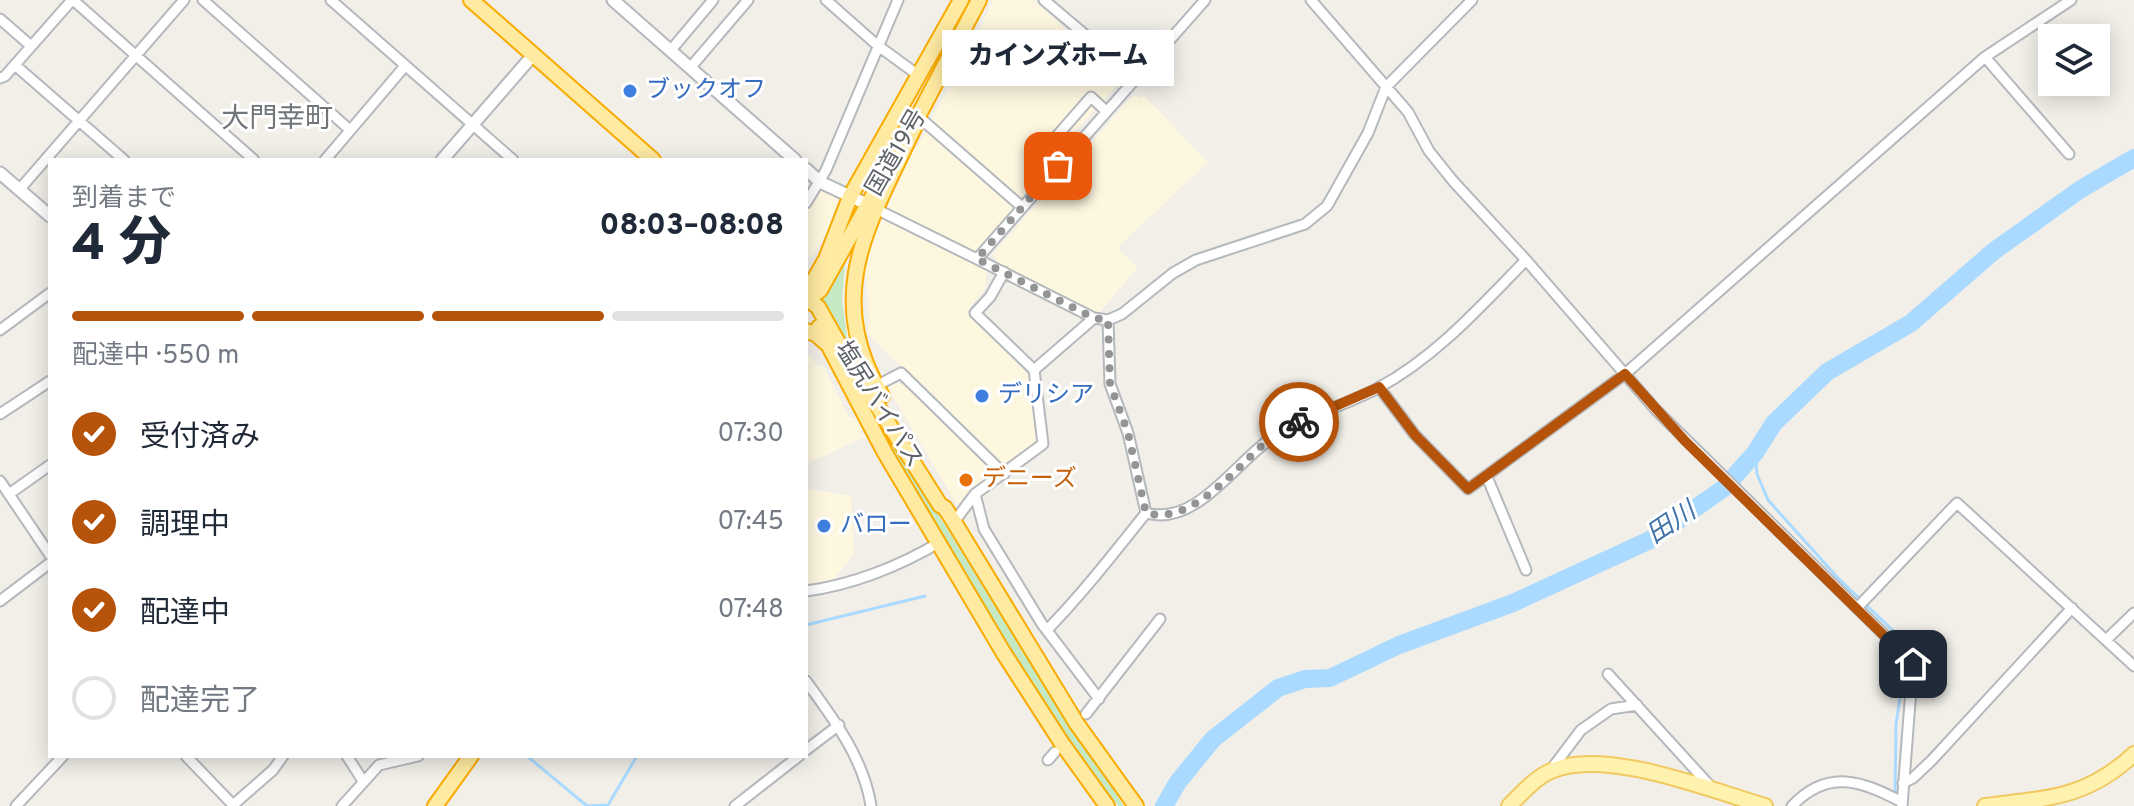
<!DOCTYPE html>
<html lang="ja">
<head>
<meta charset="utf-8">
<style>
	:root { --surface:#fff; --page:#f2f2f3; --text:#1f2937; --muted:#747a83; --line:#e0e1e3; --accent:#b45309 }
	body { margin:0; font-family:Overpass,"Noto Sans JP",sans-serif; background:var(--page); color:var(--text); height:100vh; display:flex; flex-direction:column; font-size:30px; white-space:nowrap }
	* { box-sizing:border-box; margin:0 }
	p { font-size:26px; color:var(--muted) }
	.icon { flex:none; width:44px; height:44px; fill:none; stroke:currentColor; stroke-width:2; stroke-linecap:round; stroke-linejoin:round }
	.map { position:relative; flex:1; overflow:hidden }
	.side { position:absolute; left:48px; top:158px; width:760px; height:600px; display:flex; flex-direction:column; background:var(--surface); border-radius:0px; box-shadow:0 4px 20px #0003 }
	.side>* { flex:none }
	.fabs { position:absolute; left:2038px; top:24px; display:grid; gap:16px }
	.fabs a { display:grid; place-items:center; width:72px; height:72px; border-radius:0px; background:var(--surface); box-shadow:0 4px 20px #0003; font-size:40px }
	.pin { position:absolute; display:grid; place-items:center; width:68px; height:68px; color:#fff; margin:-34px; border-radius:16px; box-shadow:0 4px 12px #0006 }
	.courier { position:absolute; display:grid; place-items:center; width:80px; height:80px; margin:-40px; border:6px solid #b45309; border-radius:50%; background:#fff; color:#222; box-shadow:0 2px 10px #0007 }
	.bubble { position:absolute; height:56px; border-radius:0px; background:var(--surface); box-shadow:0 4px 20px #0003; font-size:26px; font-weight:800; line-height:56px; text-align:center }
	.summary em { font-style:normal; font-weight:800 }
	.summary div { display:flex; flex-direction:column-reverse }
	.summary { display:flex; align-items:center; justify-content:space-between; height:136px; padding:0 24px }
	h1 { font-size:52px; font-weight:800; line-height:60px }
	.bar { display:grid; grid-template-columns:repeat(4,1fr); gap:12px 8px; align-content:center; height:96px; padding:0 24px }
	.bar i { height:10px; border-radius:6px; background:var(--line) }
	.bar .selected { background:var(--accent) }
	.bar p { grid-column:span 4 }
	ol { padding:0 24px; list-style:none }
	li { display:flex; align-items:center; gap:24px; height:88px }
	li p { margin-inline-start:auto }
	li .icon { padding:8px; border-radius:50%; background:var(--accent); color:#fff; stroke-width:4 }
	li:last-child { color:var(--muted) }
	li i { width:44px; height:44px; border:4px solid var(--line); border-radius:50% }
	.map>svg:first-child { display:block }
	.commercial { fill:#fef7e0 }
	.green { fill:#c5e8c5 }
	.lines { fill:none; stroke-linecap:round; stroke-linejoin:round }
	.stream { stroke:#aadaff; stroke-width:3 }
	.river { stroke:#aadaff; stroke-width:18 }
	.minor-casing { stroke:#b5b8bc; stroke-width:13 }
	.tertiary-casing { stroke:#b5b8bc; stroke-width:15 }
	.primary-casing { stroke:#f2c960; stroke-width:18 }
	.trunk-casing { stroke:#f9ab00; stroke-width:18 }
	.minor { stroke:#fff; stroke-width:9 }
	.tertiary { stroke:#fff; stroke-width:11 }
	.primary { stroke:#fff2af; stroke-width:14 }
	.trunk { stroke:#feeaa1; stroke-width:14 }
	.done { stroke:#929495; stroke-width:8; stroke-dasharray:0 14.4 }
	.route { stroke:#b45309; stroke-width:10 }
	.shop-dot { fill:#3f7fe0; stroke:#fff; stroke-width:3 }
	.food-dot { fill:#e8710a; stroke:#fff; stroke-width:3 }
	.labels { text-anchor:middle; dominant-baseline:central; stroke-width:6; stroke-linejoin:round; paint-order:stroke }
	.shop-label { font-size:24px; fill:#366cbe; stroke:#fff; text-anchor:start }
	.street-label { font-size:24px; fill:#5f6368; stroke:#fff }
	.food-label { font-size:24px; fill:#c56008; stroke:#fff; text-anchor:start }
	.water-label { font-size:26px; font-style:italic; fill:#4174aa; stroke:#fff }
	.quarter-label { font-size:28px; fill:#70757a; stroke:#fff }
</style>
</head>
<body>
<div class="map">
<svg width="2134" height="806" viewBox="0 0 2134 806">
	<rect width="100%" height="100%" fill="#f1efe8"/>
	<!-- commercial -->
	<path class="commercial" d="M993,0H1033L1120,77L1115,83L1117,85L1071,136L1074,141L1025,197H1019L931,120L970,51Z
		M1136,95L1140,98L1143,95L1208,162L1117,248L1138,267L1099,313L995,261L996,258L992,255L1129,100Z
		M928,129L1015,206L976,252L886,210L912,153Z
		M821,188L839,197L828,229L813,257L806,255V210Z
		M881,217L987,269L985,289L970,307L978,322L1031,377L1038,438L1034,445L1007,467L1000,468L867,332L869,319L866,274H864L868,253Z
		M806,352L819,366H823L850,418L854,417L865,437L806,464Z
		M893,382L913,387L998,474L959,508L886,385Z
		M806,483L809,489L851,496L854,554L831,583L806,589Z"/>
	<!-- green -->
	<path class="green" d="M901,118L906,119L907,124L887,159L880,161L877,157Z
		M845,263L842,300L849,353L823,299Z
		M859,387L1048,691L1124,806H1119C1068,755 1032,687 995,625C948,547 900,470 859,387Z"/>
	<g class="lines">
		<!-- stream -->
		<path class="stream" d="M1755,453L1757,474L1768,500L1838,578L1907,644
			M806,625L925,596
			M527,756L587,806L608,805L637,756
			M1895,794L1896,724L1905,664"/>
		<!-- river -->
		<path class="river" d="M1164,806L1178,782L1213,739L1278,688L1305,679L1330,678L1399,645L1513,603L1650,540L1724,488L1755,453L1774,423L1827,372L1911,323L1994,251L2081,189L2134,158"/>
		<defs>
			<path id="minor" d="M73,0L254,160
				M203,0L350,130
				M331,0L513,160
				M826,0L877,45L918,75
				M1044,0L1135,77
				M1311,0L1408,112L1429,151L1453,181L1526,260L1656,410L1910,660L1913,664L1902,806
				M0,19L31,46
				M671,50L713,0
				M1985,57L2069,154
				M15,65L124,160
				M690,68L748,0
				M0,78L5,76L72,0
				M919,117L1022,207
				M325,160L405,66
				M1058,166L1042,153L1091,97L1106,111
				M19,190L184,0
				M806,203L826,170L898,0
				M876,209L977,259L1205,0
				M977,259L1094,318L1108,320L1122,314L1173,273L1196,260L1305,224L1327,206L1368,133L1386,87L1472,0
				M0,330L50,293
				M1034,370L1094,318
				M876,386L901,373L1004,474
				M1379,387L1415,435L1468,489L1625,374L1985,57L2071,0
				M0,414L50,381
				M1487,477L1526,570
				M0,481L50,555
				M9,494L50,465
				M975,494L984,529L1042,624L1099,699
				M1146,513C1197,527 1236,461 1273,437C1305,416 1344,406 1378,388C1436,357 1481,306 1526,260
				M954,522L975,494L1043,444L1034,370L975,313L990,297L1004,272
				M806,591C852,585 900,566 940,542
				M0,601L50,563
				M1857,608L1957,503L2134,666
				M1047,630C1083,593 1114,553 1146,513L1128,433L1110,384L1108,320
				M2106,640L2134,613
				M1608,674L1711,787
				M806,681C833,718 864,759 871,806
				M1086,714L1160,619
				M806,750L839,725
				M186,756L234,806
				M347,756L363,781
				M1048,760L1055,752
				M1550,771L1581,730L1611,709L1637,705
				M1903,783L1913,778L1932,760L2072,608
				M233,805L273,770L283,756
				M16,806L63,756
				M342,806L379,765L418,756
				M735,806L799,756
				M1792,806C1828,768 1862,781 1902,802"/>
			<path id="tertiary" d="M613,0L795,160
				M442,160L533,55
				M806,169L820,182L875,208
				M0,173L50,216"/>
			<path id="primary" d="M1509,806C1521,794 1536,777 1551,771C1604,747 1710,790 1765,806
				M1985,806C2047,798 2086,799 2134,754"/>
			<path id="trunk" d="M471,0L653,160
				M914,124L979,0
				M806,298L818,307L845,355L940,505L945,508L954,522L1077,724L1136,806
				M807,299L811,285L826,259L850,197L961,0
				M806,301L820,290L880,183
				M819,327L885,453L1003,652L1061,742L1107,806
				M806,331L816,334L826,343
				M882,396C819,289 874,217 919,117
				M435,806L471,756"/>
		</defs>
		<!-- minor casing -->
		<use href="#minor" class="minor-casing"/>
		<!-- tertiary casing -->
		<use href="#tertiary" class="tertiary-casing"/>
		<!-- primary casing -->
		<use href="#primary" class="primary-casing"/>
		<!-- trunk casing -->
		<use href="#trunk" class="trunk-casing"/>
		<!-- minor -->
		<use href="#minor" class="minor"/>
		<!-- tertiary -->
		<use href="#tertiary" class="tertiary"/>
		<!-- primary -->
		<use href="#primary" class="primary"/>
		<!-- trunk -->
		<use href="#trunk" class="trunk"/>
	</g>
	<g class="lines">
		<!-- done -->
		<path class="done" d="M1058,166L977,259L1094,318L1108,320L1110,384L1128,433L1146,513C1191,526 1236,468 1266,442C1276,434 1288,428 1299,422"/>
		<!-- route -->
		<path class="route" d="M1299,422L1379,387L1415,435L1468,489L1625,374L1685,441L1913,664"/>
	</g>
	<!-- markers -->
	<g class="shop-dot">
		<circle cx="630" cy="91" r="8"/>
		<circle cx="982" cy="396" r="8"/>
		<circle cx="824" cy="526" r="8"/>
	</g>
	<circle class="food-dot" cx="966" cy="480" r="8"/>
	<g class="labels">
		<!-- shop labels -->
		<g class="shop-label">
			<text x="646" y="91">ブックオフ</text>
			<text x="998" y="396">デリシア</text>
			<text x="840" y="526">バロー</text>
		</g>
		<!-- street labels -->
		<g class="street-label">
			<text transform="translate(897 153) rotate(-60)">国道19号</text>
			<text transform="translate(878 405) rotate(58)">塩尻バイパス</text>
		</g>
		<!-- food labels -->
		<g class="food-label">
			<text x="982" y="480">デニーズ</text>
		</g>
		<!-- water labels -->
		<g class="water-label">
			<text transform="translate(1672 524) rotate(-34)">田川</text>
		</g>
		<!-- quarter labels -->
		<g class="quarter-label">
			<text x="277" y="120">大門幸町</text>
		</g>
	</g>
</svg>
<div class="fabs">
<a><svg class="icon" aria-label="layers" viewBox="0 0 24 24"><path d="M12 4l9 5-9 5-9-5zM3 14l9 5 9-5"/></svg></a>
</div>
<div class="pin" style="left:1058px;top:166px;background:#ea580c"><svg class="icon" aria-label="bag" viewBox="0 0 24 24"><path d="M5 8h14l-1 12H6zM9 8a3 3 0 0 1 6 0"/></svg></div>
<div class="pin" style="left:1913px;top:664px;background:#1f2937"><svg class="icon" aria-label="home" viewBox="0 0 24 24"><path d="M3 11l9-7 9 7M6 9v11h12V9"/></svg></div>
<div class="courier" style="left:1299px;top:422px"><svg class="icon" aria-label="bike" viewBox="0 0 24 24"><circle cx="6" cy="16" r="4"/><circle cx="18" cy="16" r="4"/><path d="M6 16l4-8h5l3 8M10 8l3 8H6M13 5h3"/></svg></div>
<div class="bubble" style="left:942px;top:30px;width:232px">カインズホーム</div>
<section class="side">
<div class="summary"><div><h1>4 分</h1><p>到着まで</p></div><em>08:03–08:08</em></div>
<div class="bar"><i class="selected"></i><i class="selected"></i><i class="selected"></i><i></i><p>配達中 · 550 m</p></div>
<ol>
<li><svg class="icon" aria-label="check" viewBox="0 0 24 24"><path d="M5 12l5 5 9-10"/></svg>受付済み<p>07:30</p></li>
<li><svg class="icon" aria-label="check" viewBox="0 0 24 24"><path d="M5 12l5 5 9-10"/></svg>調理中<p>07:45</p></li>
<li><svg class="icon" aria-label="check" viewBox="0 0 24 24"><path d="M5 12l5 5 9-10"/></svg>配達中<p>07:48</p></li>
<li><i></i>配達完了</li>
</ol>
</section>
</div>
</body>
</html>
